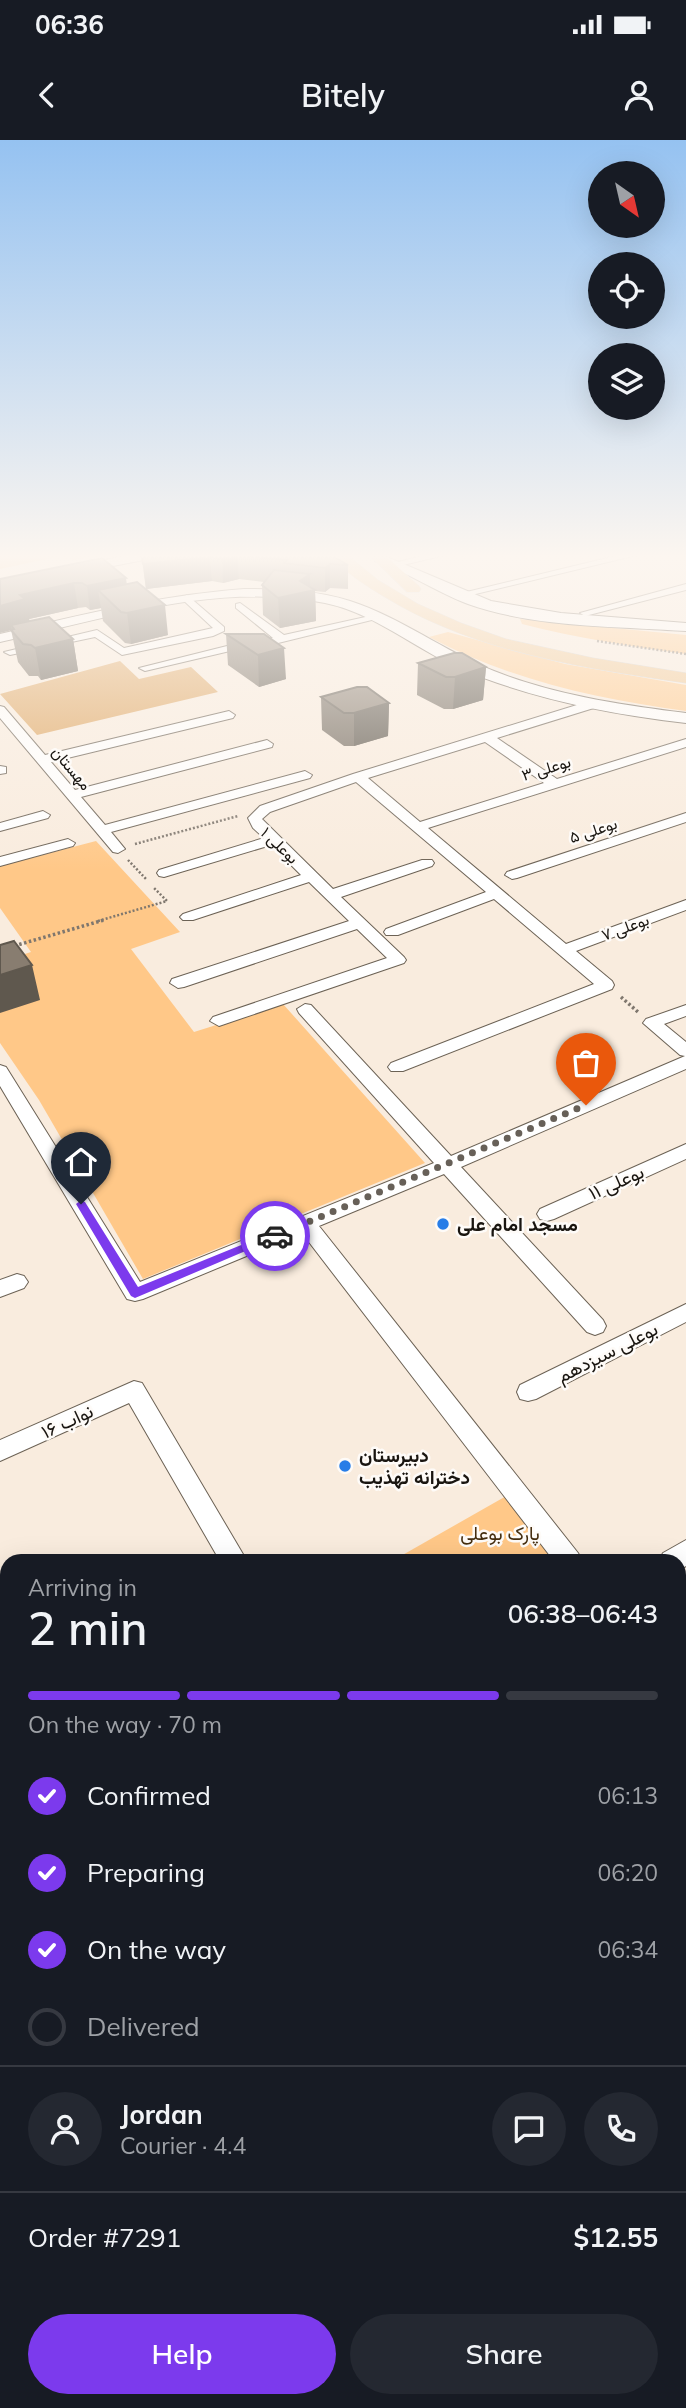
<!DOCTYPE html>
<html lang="en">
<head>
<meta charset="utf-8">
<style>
	:root { --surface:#171b24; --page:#242831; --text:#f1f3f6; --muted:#9ea1a6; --line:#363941; --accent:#7c3aed }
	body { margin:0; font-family:Mulish,Vazirmatn,sans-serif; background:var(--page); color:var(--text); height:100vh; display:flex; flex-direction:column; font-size:26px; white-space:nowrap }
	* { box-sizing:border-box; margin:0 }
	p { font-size:23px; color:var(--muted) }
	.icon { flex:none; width:38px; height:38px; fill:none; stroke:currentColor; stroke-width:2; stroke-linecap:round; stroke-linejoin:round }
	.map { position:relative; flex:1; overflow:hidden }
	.side { position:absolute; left:0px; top:1414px; width:686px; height:854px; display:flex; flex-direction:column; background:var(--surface); border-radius:21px 21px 0 0; box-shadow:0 7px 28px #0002 }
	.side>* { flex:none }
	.needle { width:46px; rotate:146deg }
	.buttons { position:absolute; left:588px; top:21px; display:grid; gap:14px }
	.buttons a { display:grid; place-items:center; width:77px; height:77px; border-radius:50%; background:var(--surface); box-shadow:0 7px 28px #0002; font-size:35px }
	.pin { position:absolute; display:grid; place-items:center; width:60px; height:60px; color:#fff; margin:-72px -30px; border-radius:50% 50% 50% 0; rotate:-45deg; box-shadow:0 0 7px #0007 }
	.pin .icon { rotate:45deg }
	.courier { position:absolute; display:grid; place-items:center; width:70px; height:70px; margin:-35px; border:5px solid #7c3aed; border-radius:50%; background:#fff; color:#222; box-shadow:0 2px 9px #0007 }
	.overview em { font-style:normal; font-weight:600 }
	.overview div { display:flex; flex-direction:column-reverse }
	.overview { display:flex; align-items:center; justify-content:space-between; height:119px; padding:0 28px }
	h1 { font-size:46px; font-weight:600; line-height:52px }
	.bar { display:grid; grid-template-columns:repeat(4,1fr); gap:10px 7px; align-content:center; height:84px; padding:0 28px }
	.bar i { height:9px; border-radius:5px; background:var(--line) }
	.bar .active { background:var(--accent) }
	.bar p { grid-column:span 4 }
	.line { display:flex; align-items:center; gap:18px; padding:0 28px; border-top:2px solid var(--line) }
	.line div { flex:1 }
	.round { display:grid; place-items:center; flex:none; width:74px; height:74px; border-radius:37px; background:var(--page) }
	ol { padding:0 28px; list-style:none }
	li { display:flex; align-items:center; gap:21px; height:77px }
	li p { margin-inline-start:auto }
	li .icon { padding:7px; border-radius:50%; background:var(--accent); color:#fff; stroke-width:4 }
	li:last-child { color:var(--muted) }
	li i { width:38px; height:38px; border:4px solid var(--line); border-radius:50% }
	.button { display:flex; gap:14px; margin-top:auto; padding:14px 28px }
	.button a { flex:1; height:80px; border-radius:42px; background:var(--accent); color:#fff; font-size:28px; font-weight:600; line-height:80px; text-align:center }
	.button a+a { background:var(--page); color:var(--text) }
	.status { display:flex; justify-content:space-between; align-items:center; height:49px; padding:0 35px; background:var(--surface); direction:ltr }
	.status svg { height:19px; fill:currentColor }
	header { display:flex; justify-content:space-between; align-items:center; height:91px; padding:0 28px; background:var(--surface); font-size:32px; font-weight:600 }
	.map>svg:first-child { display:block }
	.green { fill:#ffc888 }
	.forest { fill:#dea560 }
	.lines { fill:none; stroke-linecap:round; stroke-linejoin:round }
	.street-casing { stroke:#6c6255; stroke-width:2 }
	.secondary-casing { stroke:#6c6255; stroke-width:2 }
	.primary-casing { stroke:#d1d0cf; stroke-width:1 }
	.path-far2 { stroke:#7f776e; stroke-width:2.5; stroke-dasharray:2 2; stroke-linecap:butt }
	.path-far1 { stroke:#7f776e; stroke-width:3.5; stroke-dasharray:2.5 2.5; stroke-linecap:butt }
	.path { stroke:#7f776e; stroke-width:7; stroke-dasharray:6 6; stroke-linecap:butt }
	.street { fill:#fff; fill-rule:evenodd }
	.secondary { fill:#fff; fill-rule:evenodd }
	.primary { fill:#f0c68f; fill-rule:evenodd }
	.wall { fill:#756c60 }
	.shaded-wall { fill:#5f584e }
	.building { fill:#887d70; stroke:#5f584e; stroke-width:2 }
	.route { fill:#7c3aed }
	.done { stroke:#676058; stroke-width:7; stroke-dasharray:0 12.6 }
	.poi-dot { fill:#287de7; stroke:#fefbf8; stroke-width:2.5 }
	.labels { text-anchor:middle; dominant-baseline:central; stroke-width:5; stroke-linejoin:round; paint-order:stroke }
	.far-street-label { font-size:16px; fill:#191510; stroke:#fefbf8 }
	.street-label { font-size:19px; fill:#191510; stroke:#fefbf8 }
	.poi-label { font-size:19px; font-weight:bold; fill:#191510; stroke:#fefbf8; text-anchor:start }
	.park-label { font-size:19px; fill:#452e0f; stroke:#fefbf8 }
</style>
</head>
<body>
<div class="status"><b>06:36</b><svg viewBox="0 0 49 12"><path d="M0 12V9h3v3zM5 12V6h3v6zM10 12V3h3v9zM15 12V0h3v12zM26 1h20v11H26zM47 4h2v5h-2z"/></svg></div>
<header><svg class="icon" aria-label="back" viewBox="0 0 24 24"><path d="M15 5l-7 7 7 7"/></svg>Bitely<svg class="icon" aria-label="person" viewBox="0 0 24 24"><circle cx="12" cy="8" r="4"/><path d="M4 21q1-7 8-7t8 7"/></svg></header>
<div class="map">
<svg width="686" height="2268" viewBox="0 0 686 2268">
	<rect width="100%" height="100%" fill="#f9ecde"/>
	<!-- green -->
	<path class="green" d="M0,413H111L73,420L66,415L0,429Z
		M520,479L686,495V514C630,506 576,498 522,484Z
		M448,492L565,524L686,545V571C596,559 510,540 429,497Z
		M96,701L180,792L131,809L194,892L283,864L425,1023L143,1139L39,960L0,903V822L31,812L0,768V726Z
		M508,1355L557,1421H392Z"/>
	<!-- forest -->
	<path class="forest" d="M120,521L139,539L191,527L218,552L37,595L0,554Z"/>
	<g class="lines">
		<defs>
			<path id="street" d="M434,413H453L399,426L394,423Z
				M628,413H645L459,458L454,455Z
				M686,444V450L585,476L580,473Z
				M187,455L224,487V491L213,496L122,515L95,497L10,515L4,512L97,490L124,508L213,488L183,460L182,458Z
				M240,463L284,495L379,474L384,477L274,504L247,507L145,531L139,528L247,501L273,498L236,468V464Z
				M593,560L599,564L597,567L497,598L557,639L686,599V607L428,688L566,804L686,760V770L576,811L612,841L614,845L612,849L403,931H391L388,927L391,923L594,844L494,759L398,795H386L384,792L386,789L486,752L356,642L270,672L262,679L333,749L422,720H432L434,723L432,726L341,757L404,817L406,820L404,823L219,886L210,881L213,877L387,818L357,789L184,847L178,848L170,843L172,839L349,781L309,742L193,780H183L180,777L183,774L301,735L271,705L164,737L159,736L157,733L159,730L264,698L253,688L248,678L260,666L353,634ZM485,602L544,643L420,682L368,638Z
				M0,566L4,567L45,615L229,571L235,575L233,578L51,622L75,650L267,600L273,604L272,607L81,657L105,685L305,631L312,635L310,638L111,692L125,709L118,713L113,712L0,578Z
				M0,626L6,627V633L0,634Z
				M43,671L50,675L48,678L0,691V683Z
				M686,673V682L517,738L512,739L505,735L507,732Z
				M68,699L75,703L73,706L0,726V717Z
				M305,864L311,865L451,1016L685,916L680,915L643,883L646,879L686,865V876L664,884L686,902V929L461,1027L603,1180L606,1186L603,1192L595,1195L587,1192L444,1034L319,1086L578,1413L582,1421H554L302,1093L143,1159L135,1161L127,1159L0,946V925L6,927L140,1142L434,1023L299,873L297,869Z
				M686,1004V1019L554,1079L547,1081L540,1079L537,1074L540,1069Z
				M17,1134L24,1136L28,1142L24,1148L0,1157V1140Z
				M686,1164V1182L536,1259L528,1261L520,1259L517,1252L520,1245Z
				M134,1241L142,1243L247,1421H220L129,1263L0,1321V1300Z
				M686,1400V1426L679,1430V1421H659L663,1413Z
				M7,1502V1529L0,1532V1505Z
				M679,1548L686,1551V1585L679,1582Z
				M7,1780V1813L0,1816V1783Z
				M0,1957L7,1960V2014L0,2011Z
				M679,2050L686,2053V2097L679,2094Z
				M7,2171V2211L0,2214V2174Z
				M534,2261H577L574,2268H531Z"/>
			<path id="secondary" d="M140,413H166L159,417L0,448V440Z
				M380,414L491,461L561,473L686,483V491C614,486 536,488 468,464C436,452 408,432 375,421V415Z
				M244,449C280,449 316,450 350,461C400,477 444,511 494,531C555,555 621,565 686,573V583C609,574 531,559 459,528C414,508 374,473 325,463C217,441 105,479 0,502V494C81,475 161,455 244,449Z"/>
			<path id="primary" d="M329,413H345L378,440L418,464L461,483L506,499L593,518L686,533V543C582,528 474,512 383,456C365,445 341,430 329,413Z
				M367,413H382L419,446L421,449L419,452H407Z"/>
		</defs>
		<!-- street casing -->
		<use href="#street" class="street-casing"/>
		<!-- secondary casing -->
		<use href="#secondary" class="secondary-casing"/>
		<!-- primary casing -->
		<use href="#primary" class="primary-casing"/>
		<!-- path-far2 -->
		<path class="path-far2" d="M597,501L686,514
			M135,704L238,676
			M128,720L146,739
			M98,781L167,761L154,748"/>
		<!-- path-far1 -->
		<path class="path-far1" d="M0,810L104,780
			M621,857L638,872"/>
		<!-- path -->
		<path class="path" d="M679,2158L686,2152"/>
		<!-- street -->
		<use href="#street" class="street"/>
		<!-- secondary -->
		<use href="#secondary" class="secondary"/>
		<!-- primary -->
		<use href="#primary" class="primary"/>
	</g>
	<!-- wall -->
	<path class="wall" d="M141,413H327L348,425V449L330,448L325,452L315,451L316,481L280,488L263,475L262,445L264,442L239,439L223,443L212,441L146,449Z
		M0,439L127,444L168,495L131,504L125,503L103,481L101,468L90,470L86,467L78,468L29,479L30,481L73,499L78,531L41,540L38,536H29L18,522Z
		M226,494H264L286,539L259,547L228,525Z
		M418,523L486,527L483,560L453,569H444L417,555Z
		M321,557L389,563L388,596L354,606H344L322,590Z
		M686,1681V1860L681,1863L679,1860V1686Z"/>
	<!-- shaded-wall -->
	<path class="shaded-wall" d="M237,415L239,439L223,443L222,419Z
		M210,417L212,441L146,449L143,424Z
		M330,424V448L325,452V428Z
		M310,434V451L315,450L316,481L280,488L278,458Z
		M126,438L129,462L98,450L101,468L90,470L87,446Z
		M74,443L78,468L29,479L30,484L11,485L12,490L0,493V466L20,455Z
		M165,465L168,495L131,504L127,473Z
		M73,499L78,531L41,540L35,508Z
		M284,508L286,539L259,547L258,515Z
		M486,527L483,560L453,569L455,537Z
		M389,563L388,596L354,606V573Z
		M32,825L40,860L0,873V835Z"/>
	<!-- building -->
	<path class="building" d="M141,413H327L348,425L330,424L325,428L284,423L287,420L237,415L222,419L210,417L143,424Z
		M102,418L126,438L87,446L82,443H74L20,455L25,459L0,466V439Z
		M274,430L310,434L300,441L315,450L278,458L262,445Z
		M137,442L165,465L127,473L121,472L98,450Z
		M49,477L73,499L35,508L31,505L23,504L11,490L14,489L11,485Z
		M226,494H264L284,508L258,515Z
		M454,513H462L486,527L455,537H446L418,523Z
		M357,547H367L389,563L354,573H344L321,557Z
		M14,801L32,825L0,835V805Z
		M686,1681V1850L679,1841V1686Z"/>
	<!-- sky -->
	<linearGradient id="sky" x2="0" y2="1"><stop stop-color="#95c2f1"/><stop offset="0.57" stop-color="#fcf6f0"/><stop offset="1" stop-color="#fcf6f0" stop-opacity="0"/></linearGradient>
	<rect width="686" height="730" fill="url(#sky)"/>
	<!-- route -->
	<path class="route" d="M81,1060L85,1062L138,1147L271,1093L275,1092L281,1096L135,1158L131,1156L76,1064Z"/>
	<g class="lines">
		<!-- done -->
		<path class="done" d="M275,1096L586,965"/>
	</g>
	<!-- markers -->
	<g class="poi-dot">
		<circle cx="443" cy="1084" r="7"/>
		<circle cx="345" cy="1326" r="7"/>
	</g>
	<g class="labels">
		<!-- far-street labels -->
		<g class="far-street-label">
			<text transform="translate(72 628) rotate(50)">مهستان</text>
			<text transform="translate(546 628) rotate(-17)">بوعلی ۳</text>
			<text transform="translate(593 690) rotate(-18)">بوعلی ۵</text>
			<text transform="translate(280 705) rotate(44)">بوعلی ۱</text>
			<text transform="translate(625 787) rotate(-20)">بوعلی ۷</text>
		</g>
		<!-- street labels -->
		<g class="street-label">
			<text transform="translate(616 1042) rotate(-24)">بوعلی ۱۱</text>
			<text transform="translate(607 1212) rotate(-27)">بوعلی سیزدهم</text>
			<text transform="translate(67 1281) rotate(-25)">نواب ۱۶</text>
		</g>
		<!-- poi labels -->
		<g class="poi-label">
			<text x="457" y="1084">مسجد امام علی</text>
			<text x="359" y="1315">دبیرستان<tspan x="359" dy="22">دخترانه تهذیب</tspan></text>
		</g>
		<!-- park labels -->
		<g class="park-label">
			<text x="500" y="1393">پارک بوعلی</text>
		</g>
	</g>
</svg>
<div class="buttons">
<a><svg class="needle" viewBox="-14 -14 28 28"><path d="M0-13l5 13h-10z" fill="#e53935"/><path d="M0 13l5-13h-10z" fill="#9ea1a6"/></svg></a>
<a><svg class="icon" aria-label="locate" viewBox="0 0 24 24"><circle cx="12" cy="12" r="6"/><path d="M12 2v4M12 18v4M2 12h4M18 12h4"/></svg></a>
<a><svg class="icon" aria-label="layers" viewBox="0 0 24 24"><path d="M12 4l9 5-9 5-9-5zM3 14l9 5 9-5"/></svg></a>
</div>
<div class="pin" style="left:586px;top:965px;background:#ea580c"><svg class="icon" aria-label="bag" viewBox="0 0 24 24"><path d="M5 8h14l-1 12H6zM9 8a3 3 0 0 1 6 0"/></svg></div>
<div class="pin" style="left:81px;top:1064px;background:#1f2937"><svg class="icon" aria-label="home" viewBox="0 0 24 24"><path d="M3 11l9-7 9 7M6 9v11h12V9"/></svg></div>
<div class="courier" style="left:275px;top:1096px"><svg class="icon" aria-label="car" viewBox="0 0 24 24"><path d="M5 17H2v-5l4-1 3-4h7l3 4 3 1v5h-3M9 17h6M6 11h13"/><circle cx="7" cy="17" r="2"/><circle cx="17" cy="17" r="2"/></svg></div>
<section class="side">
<div class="overview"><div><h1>2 min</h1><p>Arriving in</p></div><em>06:38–06:43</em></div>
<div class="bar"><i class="active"></i><i class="active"></i><i class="active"></i><i></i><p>On the way · 70 m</p></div>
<ol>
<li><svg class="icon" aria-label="check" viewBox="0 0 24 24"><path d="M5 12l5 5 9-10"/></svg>Confirmed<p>06:13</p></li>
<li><svg class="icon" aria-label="check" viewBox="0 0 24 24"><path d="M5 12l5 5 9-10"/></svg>Preparing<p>06:20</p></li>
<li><svg class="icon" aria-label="check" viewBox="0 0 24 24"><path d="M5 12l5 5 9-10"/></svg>On the way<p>06:34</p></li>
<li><i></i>Delivered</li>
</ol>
<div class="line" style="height:126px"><a class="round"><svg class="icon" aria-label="person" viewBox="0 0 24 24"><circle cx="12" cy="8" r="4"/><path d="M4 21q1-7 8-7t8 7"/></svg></a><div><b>Jordan</b><p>Courier · 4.4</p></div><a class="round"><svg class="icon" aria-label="chat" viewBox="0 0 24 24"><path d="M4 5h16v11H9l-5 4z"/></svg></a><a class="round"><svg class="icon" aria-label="phone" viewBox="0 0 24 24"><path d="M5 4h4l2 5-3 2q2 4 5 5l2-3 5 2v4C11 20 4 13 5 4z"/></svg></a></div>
<div class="line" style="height:91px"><div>Order #7291</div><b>$12.55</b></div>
<div class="button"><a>Help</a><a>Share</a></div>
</section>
</div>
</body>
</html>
